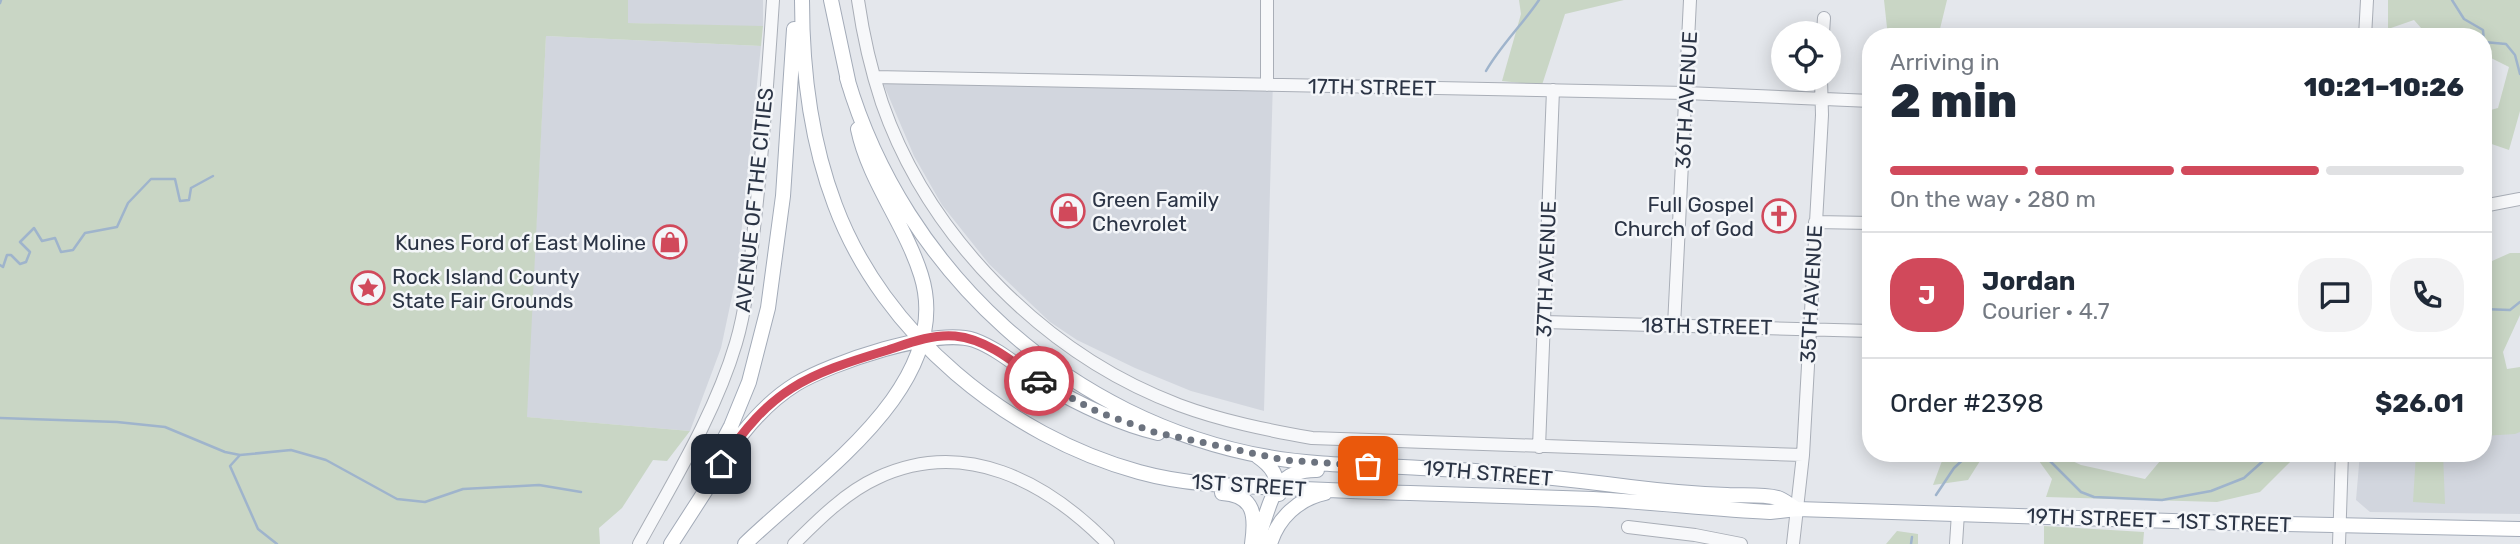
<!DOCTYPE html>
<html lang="en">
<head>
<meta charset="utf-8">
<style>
	:root { --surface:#fff; --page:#f2f2f3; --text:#1f2937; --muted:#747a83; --line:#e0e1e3; --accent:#d1495b }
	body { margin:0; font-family:Rubik,sans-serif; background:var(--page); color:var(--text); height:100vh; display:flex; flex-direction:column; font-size:26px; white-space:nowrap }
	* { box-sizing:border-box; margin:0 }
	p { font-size:23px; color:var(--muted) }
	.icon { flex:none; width:38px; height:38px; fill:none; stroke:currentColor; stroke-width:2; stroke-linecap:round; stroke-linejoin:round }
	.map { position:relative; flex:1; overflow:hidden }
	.panel { position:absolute; left:1862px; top:28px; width:630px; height:434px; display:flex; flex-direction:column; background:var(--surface); border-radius:28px; box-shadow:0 4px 18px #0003 }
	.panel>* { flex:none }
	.buttons { position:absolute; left:1771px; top:21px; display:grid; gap:14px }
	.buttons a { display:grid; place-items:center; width:70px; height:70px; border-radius:50%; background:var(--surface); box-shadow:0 4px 18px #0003; font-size:35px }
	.pin { position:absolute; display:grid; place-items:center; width:60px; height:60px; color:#fff; margin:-30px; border-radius:14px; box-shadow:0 4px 10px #0006 }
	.courier { position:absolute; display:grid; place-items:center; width:70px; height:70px; margin:-35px; border:5px solid #d1495b; border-radius:50%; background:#fff; color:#222; box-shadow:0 2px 9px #0007 }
	.overview em { font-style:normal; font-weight:800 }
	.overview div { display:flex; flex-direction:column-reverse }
	.overview { display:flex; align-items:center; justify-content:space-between; height:119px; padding:0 28px }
	h1 { font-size:46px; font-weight:800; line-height:52px }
	.bar { display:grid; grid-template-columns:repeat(4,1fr); gap:10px 7px; align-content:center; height:84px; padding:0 28px }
	.bar i { height:9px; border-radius:5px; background:var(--line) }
	.bar .selected { background:var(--accent) }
	.bar p { grid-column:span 4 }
	.line { display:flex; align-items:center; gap:18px; padding:0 28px; border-top:2px solid var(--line) }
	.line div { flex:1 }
	.round { display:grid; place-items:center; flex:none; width:74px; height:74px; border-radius:28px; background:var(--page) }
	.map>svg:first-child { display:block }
	.built { fill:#d2d6de }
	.green { fill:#c9d6c5 }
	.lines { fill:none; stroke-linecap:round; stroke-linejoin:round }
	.stream { stroke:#9fb4cc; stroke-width:2.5 }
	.minor-casing { stroke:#a9aeb7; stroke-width:14 }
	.major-casing { stroke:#a3abb8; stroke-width:16 }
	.minor { stroke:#f7f8fa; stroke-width:12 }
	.major { stroke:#fff; stroke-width:14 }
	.done { stroke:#6c737f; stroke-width:7; stroke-dasharray:0 12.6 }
	.route { stroke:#d1495b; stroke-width:9 }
	.labels { text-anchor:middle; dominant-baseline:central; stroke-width:5; stroke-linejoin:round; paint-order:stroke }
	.street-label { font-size:21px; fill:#2b3445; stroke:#f4f6f9 }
	.poi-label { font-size:21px; fill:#2b3445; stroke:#f4f6f9; text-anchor:start }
</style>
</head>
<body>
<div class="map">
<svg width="2520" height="544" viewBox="0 0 2520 544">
	<rect width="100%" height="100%" fill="#e4e7ec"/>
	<!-- built -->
	<path class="built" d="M628,0H763V27L627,23Z
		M546,36L761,46L737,273L721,348L690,431L526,417Z
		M1273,79L1264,411L1191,391L1135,368L1077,340L1050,322L989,264L942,205L914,156L883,83Z
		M2483,380H2520V514L2370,512L2356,500L2360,453H2483Z"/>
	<!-- green -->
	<path class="green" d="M0,0H628V23L763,26L761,46L546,36L527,417L690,431L667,461L653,460L622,508L599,528L600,544H0Z
		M1519,0H1624L1565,14L1542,85L1502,81L1521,14Z
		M1884,0H1947L1938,37H1888Z
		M2388,0H2520V111L2509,150L2483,141V112L2498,108L2509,67L2487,56H2483V37H2429L2414,20L2388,29Z
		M2510,253H2520V315L2503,352L2507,369L2520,367V432L2515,434L2483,436V265Z
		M1945,453H1985L1968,480L1933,485Z
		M2004,453H2055L2081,465L2145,479L2160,461L2237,453H2299L2260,492L2217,502L2046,497L2052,479L2039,461Z
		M2416,453H2443L2445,504L2413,502Z
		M2044,526L2144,532L2143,544H2044Z
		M1897,531L1918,534V544H1886Z"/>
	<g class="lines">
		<!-- stream -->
		<path class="stream" d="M2452,0L2464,19L2483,30L2484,42L2506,44L2515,55L2520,74
			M0,3L1,0
			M1486,71C1501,45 1522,25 1539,0
			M0,265L3,267L7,255H11L20,264L26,262L30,252L20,242L34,228L42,241L55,238L61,252L73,250L85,233L117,227L128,203L151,179H175L180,201L189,200L191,188L213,176
			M2483,309L2510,310L2520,302
			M0,418L117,422L165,427L225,452L240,455L291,450L326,460L397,499L425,502L463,489L539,485L581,492
			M2028,453L2050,461L2081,492L2094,497L2162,500L2211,491L2244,478L2272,453
			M240,455L230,466L258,529L277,544
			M1936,495L1954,468L1970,453
			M1911,544L1912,537"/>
		<defs>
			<path id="minor" d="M858,0C863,35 871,70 882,103C929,238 1046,355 1179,405C1222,421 1267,430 1312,438L1803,455
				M1823,33L1824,18
				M2365,37L2367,0
				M874,77L1686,93L1871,101
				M1267,85V0
				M2483,206L2520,199
				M1815,222L1871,223
				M1544,322L1871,331
				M1674,326L1690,0
				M1539,447L1553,90
				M1628,527L1695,535L1741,544
				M639,544C674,480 715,414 736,343C747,306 750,266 754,228C763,152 768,76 773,0
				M794,544C818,520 846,492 877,478C964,437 1046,481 1108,544
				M1793,544L1803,455L1822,115L1821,79
				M1956,544L1958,513
				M2339,544L2342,453"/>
			<path id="major" d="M802,0C802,70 810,139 835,205C883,334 1008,436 1139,472C1186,485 1234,486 1283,488C1325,490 1368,492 1410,493C1471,495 1532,497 1593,499C1652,502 1711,509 1770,512L1797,509L2234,523L2520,529
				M831,0L849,85
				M847,78C904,272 1070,422 1268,457C1319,466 1370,465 1421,468C1491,471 1561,478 1630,487C1662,491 1694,494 1727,495C1743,496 1762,494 1778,498C1784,500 1791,506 1797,509
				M1257,456C1273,467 1277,475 1279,494
				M707,472L731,426L749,382L768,308L783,196L794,29
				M1222,493C1255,495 1256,516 1252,544
				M1257,540C1271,507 1271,469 1317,470
				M671,544L742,434C757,415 775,397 796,384C831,363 936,327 974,340C999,349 1019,368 1041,382C1078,404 1117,423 1158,433
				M745,544C812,478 956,386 921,275C905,224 869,181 858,129
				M1270,544C1278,518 1298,499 1325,493"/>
		</defs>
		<!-- minor casing -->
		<use href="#minor" class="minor-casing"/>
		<!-- major casing -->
		<use href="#major" class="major-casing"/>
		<!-- minor -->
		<use href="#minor" class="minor"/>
		<!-- major -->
		<use href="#major" class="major"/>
	</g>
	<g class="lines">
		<!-- done -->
		<path class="done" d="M1039,381L1098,412L1154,432L1284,460L1368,466"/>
		<!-- route -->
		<path class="route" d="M721,464C770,389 805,375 888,350C909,343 932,334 955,336C987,339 1015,363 1039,381"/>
	</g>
	<!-- icons -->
	<defs>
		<symbol id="shop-ring" viewBox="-11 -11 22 22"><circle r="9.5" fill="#f4f6f9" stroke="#d1495b" stroke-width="1.5"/><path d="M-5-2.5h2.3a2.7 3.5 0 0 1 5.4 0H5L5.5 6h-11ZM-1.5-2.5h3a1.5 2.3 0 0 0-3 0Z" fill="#d1495b"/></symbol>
		<symbol id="church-ring" viewBox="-11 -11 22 22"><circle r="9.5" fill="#f4f6f9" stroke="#d1495b" stroke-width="1.5"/><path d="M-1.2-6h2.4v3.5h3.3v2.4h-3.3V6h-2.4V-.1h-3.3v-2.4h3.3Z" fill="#d1495b"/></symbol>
		<symbol id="sight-ring" viewBox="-11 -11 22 22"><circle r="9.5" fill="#f4f6f9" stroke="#d1495b" stroke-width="1.5"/><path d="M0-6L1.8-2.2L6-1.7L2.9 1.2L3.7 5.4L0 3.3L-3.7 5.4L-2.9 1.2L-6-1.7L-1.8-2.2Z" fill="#d1495b"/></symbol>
	</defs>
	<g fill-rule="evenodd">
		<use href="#shop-ring" x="1049" y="192" width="38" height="38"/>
		<use href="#church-ring" x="1760" y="197" width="38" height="38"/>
		<use href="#shop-ring" x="651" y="223" width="38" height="38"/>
		<use href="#sight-ring" x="349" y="269" width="38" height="38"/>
	</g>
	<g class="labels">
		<!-- street labels -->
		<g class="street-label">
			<text transform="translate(1372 87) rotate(1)">17TH STREET</text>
			<text transform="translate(1686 100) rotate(-87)">36TH AVENUE</text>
			<text transform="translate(754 200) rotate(-84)">AVENUE OF THE CITIES</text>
			<text transform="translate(1546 269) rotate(-88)">37TH AVENUE</text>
			<text transform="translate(1811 294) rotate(-87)">35TH AVENUE</text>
			<text transform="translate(1707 326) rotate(1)">18TH STREET</text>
			<text transform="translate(1488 473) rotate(5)">19TH STREET</text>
			<text transform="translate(1249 485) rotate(4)">1ST STREET</text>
			<text transform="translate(2159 520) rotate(2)">19TH STREET - 1ST STREET</text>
		</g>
		<!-- poi labels -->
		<g class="poi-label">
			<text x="1092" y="199">Green Family<tspan x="1092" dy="24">Chevrolet</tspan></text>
			<text x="1754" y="204" text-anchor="end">Full Gospel<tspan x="1754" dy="24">Church of God</tspan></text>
			<text x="646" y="242" text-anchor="end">Kunes Ford of East Moline</text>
			<text x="392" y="276">Rock Island County<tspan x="392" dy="24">State Fair Grounds</tspan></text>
		</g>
	</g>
</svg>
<div class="buttons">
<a><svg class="icon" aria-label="locate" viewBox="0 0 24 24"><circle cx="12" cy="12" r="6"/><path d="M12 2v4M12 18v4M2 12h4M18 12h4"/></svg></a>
</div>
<div class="pin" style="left:1368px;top:466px;background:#ea580c"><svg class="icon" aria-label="bag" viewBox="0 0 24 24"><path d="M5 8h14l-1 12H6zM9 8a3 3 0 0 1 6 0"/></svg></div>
<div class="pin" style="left:721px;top:464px;background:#1f2937"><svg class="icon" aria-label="home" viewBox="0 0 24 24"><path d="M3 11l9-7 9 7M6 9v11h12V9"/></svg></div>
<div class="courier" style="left:1039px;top:381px"><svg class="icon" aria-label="car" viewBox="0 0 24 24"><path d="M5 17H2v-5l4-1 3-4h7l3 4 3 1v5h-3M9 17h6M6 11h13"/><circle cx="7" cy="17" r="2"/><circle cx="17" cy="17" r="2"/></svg></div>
<section class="panel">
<div class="overview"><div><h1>2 min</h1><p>Arriving in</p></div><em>10:21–10:26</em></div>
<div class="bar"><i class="selected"></i><i class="selected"></i><i class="selected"></i><i></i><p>On the way · 280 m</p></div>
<div class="line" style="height:126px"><b class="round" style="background:var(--accent);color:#fff">J</b><div><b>Jordan</b><p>Courier · 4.7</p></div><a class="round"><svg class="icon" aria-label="chat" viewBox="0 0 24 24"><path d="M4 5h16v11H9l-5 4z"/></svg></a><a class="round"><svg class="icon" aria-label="phone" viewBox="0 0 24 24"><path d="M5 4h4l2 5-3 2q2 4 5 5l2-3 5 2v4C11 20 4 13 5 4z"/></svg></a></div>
<div class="line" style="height:91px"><div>Order #2398</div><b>$26.01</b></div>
</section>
</div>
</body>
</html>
